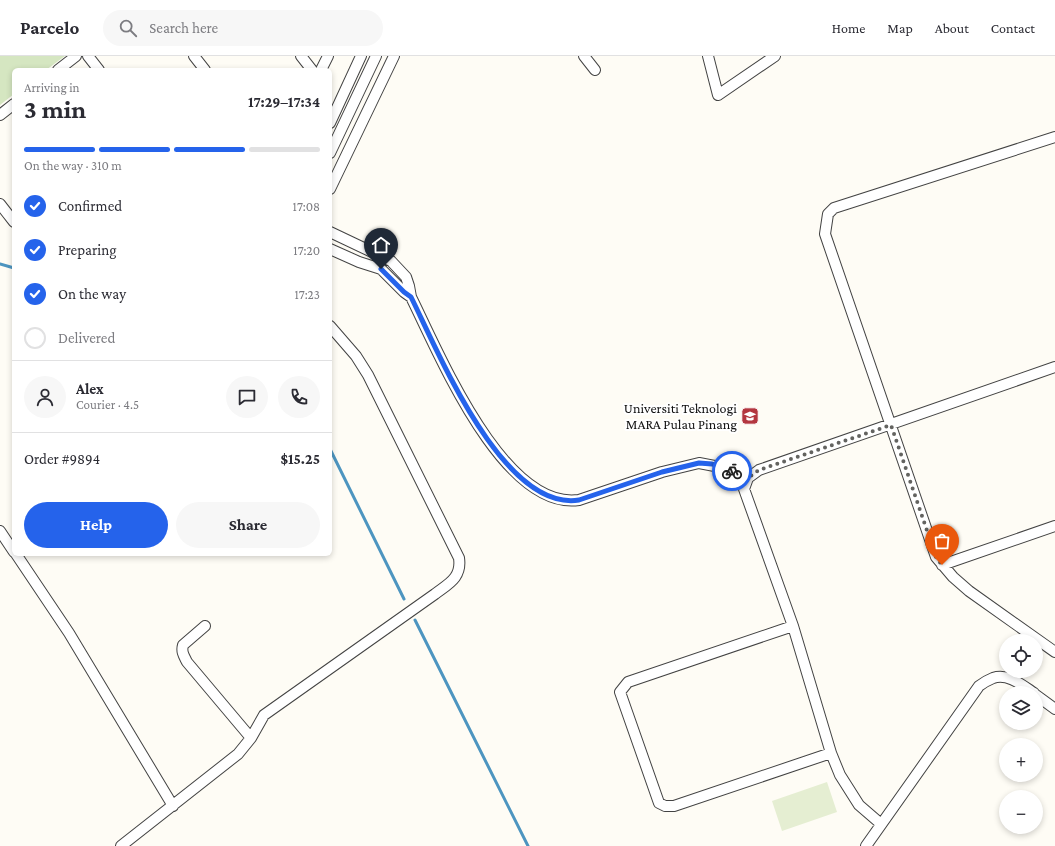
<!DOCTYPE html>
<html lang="en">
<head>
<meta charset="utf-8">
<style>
	:root { --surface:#fff; --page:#f7f7f7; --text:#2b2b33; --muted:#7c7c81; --line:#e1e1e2; --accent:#2563eb }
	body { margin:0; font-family:"Crimson Pro",serif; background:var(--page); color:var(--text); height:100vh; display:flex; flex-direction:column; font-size:15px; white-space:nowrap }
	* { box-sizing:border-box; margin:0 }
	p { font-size:13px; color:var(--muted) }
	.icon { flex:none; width:22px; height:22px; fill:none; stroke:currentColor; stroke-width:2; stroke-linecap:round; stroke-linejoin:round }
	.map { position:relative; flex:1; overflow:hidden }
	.sheet { position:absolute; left:12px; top:12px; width:320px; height:488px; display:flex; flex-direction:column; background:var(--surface); border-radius:6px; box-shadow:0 2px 6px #0003 }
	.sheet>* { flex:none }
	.controls { position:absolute; left:999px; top:578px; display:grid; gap:8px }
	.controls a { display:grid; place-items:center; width:44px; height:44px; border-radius:50%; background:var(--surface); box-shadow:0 2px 6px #0003; font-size:20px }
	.pin { position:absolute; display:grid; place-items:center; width:34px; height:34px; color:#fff; margin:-41px -17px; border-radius:50% 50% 50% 0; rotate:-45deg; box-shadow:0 0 4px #0007 }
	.pin .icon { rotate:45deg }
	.courier { position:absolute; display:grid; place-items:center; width:40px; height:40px; margin:-20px; border:3px solid #2563eb; border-radius:50%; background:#fff; color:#222; box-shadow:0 1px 5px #0007 }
	.summary em { font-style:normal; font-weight:700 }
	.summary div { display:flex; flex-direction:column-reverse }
	.summary { display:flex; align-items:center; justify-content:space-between; height:68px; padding:0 12px }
	h1 { font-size:26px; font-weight:700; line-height:30px }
	.bar { display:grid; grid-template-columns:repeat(4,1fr); gap:6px 4px; align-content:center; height:48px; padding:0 12px }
	.bar i { height:5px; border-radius:3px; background:var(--line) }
	.bar .current { background:var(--accent) }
	.bar p { grid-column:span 4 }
	.line { display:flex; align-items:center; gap:10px; padding:0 12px; border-top:1px solid var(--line) }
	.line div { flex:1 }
	.round { display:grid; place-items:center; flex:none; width:42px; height:42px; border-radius:21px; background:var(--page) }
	ol { padding:0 12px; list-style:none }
	li { display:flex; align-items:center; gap:12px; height:44px }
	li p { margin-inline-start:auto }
	li .icon { padding:4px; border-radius:50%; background:var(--accent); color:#fff; stroke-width:4 }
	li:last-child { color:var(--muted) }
	li i { width:22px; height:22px; border:2px solid var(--line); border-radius:50% }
	.button { display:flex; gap:8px; margin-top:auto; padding:8px 12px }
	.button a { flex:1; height:46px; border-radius:24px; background:var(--accent); color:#fff; font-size:16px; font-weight:700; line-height:46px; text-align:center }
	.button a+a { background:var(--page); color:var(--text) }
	header { display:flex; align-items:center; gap:24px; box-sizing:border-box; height:56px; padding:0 20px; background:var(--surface); border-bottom:1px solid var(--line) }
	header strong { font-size:19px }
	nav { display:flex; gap:22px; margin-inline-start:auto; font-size:14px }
	.search { width:280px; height:36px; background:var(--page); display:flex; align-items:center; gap:10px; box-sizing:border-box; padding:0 14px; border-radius:22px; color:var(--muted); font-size:15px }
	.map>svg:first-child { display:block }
	.green { fill:#d5e6c1 }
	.pitch { fill:#e5eed2 }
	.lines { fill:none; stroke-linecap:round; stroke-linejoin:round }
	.stream { stroke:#4d95c0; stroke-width:3 }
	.minor-casing { stroke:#434343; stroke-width:12 }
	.minor { stroke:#fff; stroke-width:10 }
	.done { stroke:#636360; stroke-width:4; stroke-dasharray:0 7.2 }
	.route { stroke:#2563eb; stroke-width:5 }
	.labels { text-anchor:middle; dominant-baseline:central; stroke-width:4; stroke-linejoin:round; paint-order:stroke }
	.poi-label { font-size:14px; fill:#101010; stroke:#fff; text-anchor:end }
</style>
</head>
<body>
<header>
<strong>Parcelo</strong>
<div class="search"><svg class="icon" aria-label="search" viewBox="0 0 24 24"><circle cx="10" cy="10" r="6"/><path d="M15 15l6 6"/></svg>Search here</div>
<nav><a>Home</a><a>Map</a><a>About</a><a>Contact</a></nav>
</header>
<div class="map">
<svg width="1055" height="790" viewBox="0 0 1055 790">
	<rect width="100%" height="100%" fill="#fefcf5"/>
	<!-- green -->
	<path class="green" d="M0,0H65L46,14H14V38L0,49Z"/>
	<!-- pitch -->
	<path class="pitch" d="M827,726L837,756L782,775L772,745Z"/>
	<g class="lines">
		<!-- stream -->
		<path class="stream" d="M0,208L14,212
			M330,393L404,543
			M415,564L528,790"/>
		<defs>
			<path id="minor" d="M88,0L99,14
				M194,0L205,14
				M301,0L312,14
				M584,0L595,14
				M708,0L718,39L775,0
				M58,14L76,0
				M321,14L328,0
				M0,59L14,48
				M330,67L361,0
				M1055,81L834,152L828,158L825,178L936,501L953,521L969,535L1055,596
				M330,97L376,0
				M330,133L394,0
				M0,148L14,166
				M330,176L391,205L406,221L409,230L411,241C438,295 503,455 579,444L662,416L699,407L725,412L748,422
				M330,193L359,206L381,213L404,236L411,241
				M0,475L14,496
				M16,498L69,577L173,750
				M942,509L1055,470
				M205,570L183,589C181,596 184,600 187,606L251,682
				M793,570L628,626L620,636L659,747L665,750H674L831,697
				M1036,639L1055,653
				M881,768L859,749L840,719L831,697L793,570L744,433L748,422L759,414L1055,311
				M121,790L238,698L251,682L264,659L435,538C448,528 462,522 459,502L368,319L356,300L330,270
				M866,790L979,630C983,627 988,624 993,622C1008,617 1022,629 1034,637"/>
		</defs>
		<!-- minor casing -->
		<use href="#minor" class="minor-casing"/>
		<!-- minor -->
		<use href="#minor" class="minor"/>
	</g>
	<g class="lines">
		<!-- done -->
		<path class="done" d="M732,415L748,422L759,414L891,369L936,501L942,509"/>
		<!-- route -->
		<path class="route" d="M381,213L404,236L411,241C438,295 503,456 579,444L662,416L699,407L712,408L732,415"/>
	</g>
	<!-- icons -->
	<defs>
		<symbol id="university-square" viewBox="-11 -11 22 22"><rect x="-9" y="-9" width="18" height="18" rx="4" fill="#b3363f" stroke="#fff"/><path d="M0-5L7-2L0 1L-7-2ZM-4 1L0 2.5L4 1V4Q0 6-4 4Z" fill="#fff"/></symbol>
	</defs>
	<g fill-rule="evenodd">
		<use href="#university-square" x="740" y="350" width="20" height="20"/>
	</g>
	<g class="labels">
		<!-- poi labels -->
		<g class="poi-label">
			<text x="737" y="352">Universiti Teknologi<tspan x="737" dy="16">MARA Pulau Pinang</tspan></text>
		</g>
	</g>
</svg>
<div class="controls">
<a><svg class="icon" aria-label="locate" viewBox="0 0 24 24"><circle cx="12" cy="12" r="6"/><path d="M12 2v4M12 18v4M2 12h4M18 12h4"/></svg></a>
<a><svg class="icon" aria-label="layers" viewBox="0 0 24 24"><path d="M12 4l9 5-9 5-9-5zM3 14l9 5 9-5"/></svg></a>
<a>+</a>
<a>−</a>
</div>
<div class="pin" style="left:942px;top:509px;background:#ea580c"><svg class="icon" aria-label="bag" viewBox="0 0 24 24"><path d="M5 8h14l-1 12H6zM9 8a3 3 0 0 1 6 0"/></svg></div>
<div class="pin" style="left:381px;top:213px;background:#1f2937"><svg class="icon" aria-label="home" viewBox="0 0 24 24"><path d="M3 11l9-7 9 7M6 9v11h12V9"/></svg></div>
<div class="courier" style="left:732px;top:415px"><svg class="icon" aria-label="bike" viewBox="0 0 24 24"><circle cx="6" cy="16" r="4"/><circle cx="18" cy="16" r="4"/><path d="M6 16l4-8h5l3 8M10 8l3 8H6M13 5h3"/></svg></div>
<section class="sheet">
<div class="summary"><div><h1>3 min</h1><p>Arriving in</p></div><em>17:29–17:34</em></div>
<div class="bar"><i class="current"></i><i class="current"></i><i class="current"></i><i></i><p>On the way · 310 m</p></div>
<ol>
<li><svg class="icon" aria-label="check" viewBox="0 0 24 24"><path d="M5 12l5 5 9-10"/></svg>Confirmed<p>17:08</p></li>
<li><svg class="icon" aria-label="check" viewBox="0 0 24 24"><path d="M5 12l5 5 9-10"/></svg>Preparing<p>17:20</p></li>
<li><svg class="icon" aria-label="check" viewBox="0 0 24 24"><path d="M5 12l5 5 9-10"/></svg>On the way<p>17:23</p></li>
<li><i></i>Delivered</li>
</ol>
<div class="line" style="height:72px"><a class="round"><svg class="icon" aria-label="person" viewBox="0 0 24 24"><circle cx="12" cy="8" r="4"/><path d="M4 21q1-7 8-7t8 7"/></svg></a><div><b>Alex</b><p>Courier · 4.5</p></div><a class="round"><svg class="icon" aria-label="chat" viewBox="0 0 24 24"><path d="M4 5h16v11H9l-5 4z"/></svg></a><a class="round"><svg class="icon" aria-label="phone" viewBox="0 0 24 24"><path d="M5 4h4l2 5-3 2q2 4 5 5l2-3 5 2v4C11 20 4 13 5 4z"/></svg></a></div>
<div class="line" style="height:52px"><div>Order #9894</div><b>$15.25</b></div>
<div class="button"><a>Help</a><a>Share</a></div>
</section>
</div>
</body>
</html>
